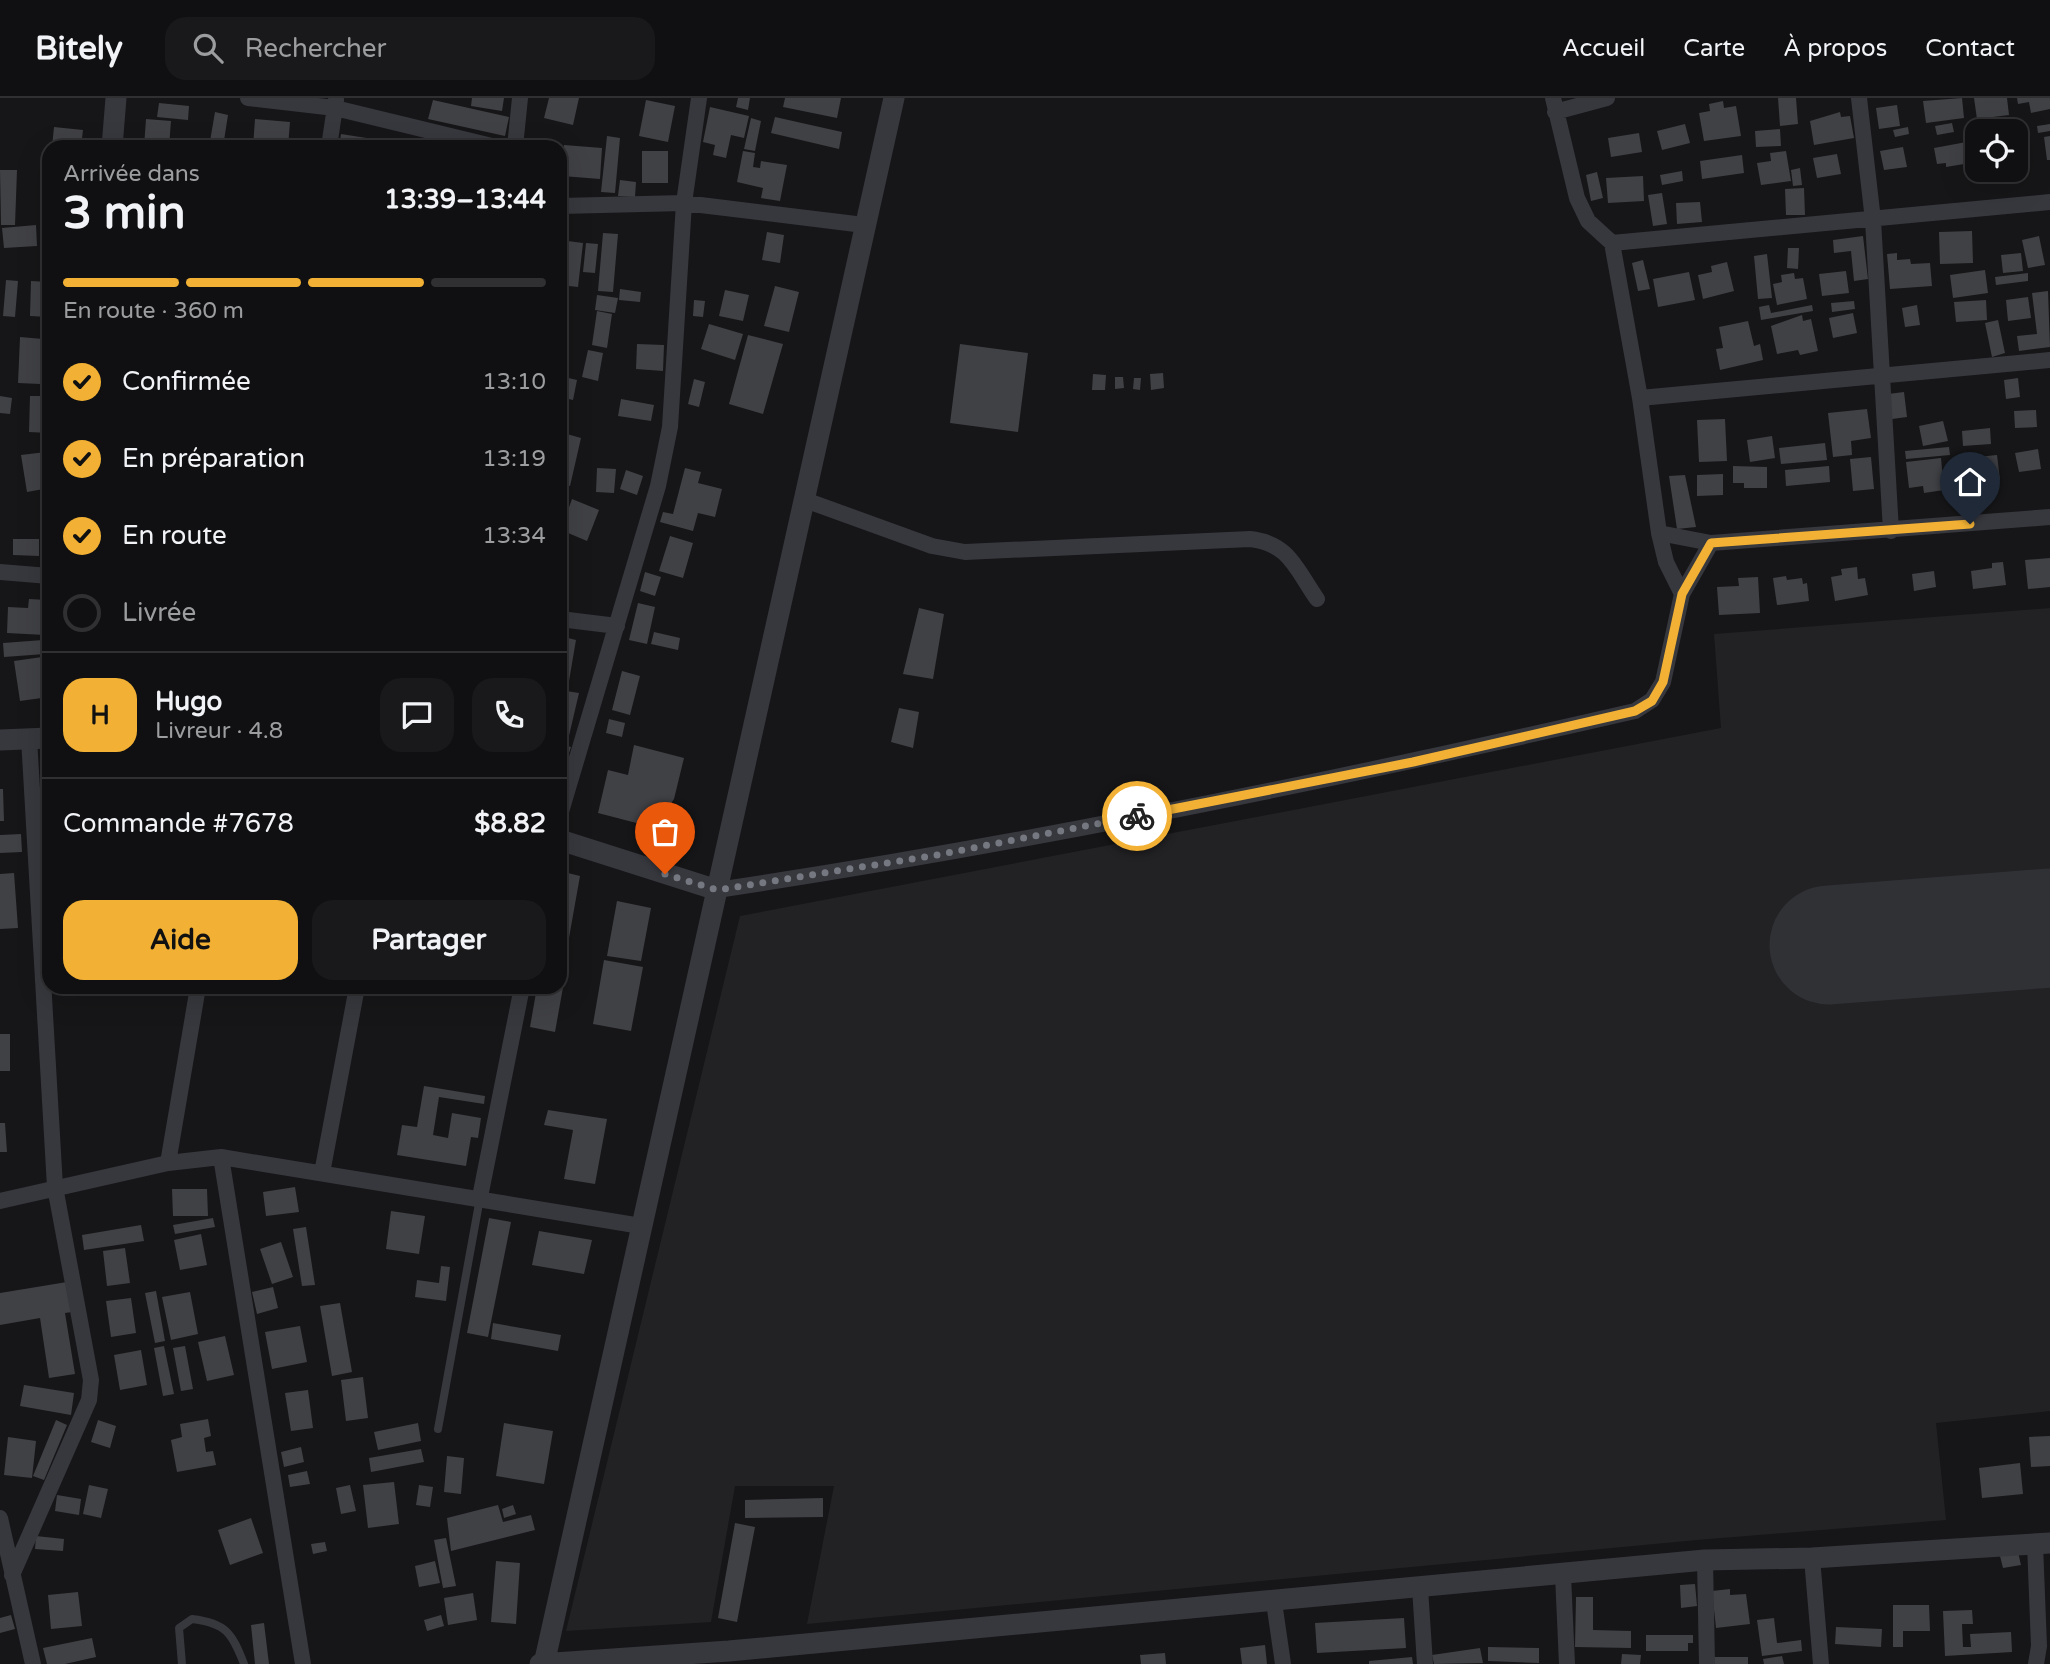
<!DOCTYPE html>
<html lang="fr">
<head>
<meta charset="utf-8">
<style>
	:root { --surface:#101012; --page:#19191b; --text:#f1f3f6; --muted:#9c9d9f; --line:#303032; --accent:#f2b134 }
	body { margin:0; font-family:"Varela Round",sans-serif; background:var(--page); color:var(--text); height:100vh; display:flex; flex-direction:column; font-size:26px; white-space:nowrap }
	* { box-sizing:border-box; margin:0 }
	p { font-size:23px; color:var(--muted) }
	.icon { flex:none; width:38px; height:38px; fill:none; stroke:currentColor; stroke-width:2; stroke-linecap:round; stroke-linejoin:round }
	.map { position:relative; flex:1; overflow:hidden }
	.side { position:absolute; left:42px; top:42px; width:525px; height:854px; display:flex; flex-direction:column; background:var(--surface); border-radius:21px; box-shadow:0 7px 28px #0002,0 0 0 2px var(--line) }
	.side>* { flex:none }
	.buttons { position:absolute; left:1965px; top:21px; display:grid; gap:14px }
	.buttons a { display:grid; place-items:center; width:63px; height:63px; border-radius:14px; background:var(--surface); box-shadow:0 7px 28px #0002,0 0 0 2px var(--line); font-size:35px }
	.pin { position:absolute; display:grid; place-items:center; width:60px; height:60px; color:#fff; margin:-72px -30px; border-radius:50% 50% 50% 0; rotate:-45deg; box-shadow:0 0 7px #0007 }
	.pin .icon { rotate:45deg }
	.courier { position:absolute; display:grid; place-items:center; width:70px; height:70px; margin:-35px; border:5px solid #f2b134; border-radius:50%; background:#fff; color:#222; box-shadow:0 2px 9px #0007 }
	.head em { font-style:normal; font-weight:700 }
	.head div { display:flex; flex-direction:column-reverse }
	.head { display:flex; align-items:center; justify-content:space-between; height:119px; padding:0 21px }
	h1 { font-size:46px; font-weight:700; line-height:52px }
	.bar { display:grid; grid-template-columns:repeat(4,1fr); gap:10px 7px; align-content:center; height:84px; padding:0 21px }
	.bar i { height:9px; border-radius:5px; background:var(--line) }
	.bar .active { background:var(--accent) }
	.bar p { grid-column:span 4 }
	.line { display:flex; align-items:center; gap:18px; padding:0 21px; border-top:2px solid var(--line) }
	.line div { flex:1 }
	.round { display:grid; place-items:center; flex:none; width:74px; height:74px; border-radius:21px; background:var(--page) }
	ol { padding:0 21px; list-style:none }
	li { display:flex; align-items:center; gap:21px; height:77px }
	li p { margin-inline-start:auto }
	li .icon { padding:7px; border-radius:50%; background:var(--accent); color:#111; stroke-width:4 }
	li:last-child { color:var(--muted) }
	li i { width:38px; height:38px; border:4px solid var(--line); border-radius:50% }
	.cta { display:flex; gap:14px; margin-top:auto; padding:14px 21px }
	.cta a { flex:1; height:80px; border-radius:21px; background:var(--accent); color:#111; font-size:28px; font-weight:700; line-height:80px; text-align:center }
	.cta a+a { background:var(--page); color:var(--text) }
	header { display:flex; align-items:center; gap:42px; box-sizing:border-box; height:98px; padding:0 35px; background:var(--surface); border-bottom:2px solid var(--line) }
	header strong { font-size:33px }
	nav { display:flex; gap:38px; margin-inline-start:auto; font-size:24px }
	.search { width:490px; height:63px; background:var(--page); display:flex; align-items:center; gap:18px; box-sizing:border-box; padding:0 24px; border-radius:21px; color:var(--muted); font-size:26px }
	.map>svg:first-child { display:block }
	.built { fill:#222225 }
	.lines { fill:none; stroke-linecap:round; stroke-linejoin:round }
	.runway { stroke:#303135; stroke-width:119 }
	.building { fill:#404145 }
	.service { stroke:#37383d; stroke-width:8 }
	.minor { stroke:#37383d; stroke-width:16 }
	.tertiary { stroke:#37383d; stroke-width:21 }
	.done { stroke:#757880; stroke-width:7; stroke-dasharray:0 12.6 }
	.route { stroke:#f2b134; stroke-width:9 }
</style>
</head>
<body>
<header>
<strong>Bitely</strong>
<div class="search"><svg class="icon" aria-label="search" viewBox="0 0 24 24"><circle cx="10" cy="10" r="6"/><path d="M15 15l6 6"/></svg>Rechercher</div>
<nav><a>Accueil</a><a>Carte</a><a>À propos</a><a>Contact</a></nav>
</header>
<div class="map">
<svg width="2050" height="1566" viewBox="0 0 2050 1566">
	<rect width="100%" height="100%" fill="#161618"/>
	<!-- built -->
	<path class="built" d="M2050,510V1313L1936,1325L1946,1422L1697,1442L807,1526L834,1388H735L711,1524L566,1533L740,818L1721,630L1714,536Z"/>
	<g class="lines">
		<!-- runway -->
		<path class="runway" d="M1829,847L2050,830"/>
	</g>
	<!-- building -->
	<path class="building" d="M472,0H504L502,13L471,8Z
		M549,0H579L573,27L544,20Z
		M738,0H750L748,12L736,9Z
		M785,0H841L837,20L783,9Z
		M1778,0H1796L1798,26L1780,28Z
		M1962,0L1964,20L1926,25L1923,3Z
		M1974,0H2007L2009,17L1977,21Z
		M2017,0H2050V11L2031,15L2029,4L2018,6Z
		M433,2L509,19L505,38L428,21Z
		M646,2L675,8L668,44L639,38Z
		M1723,3L1724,10L1736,8L1741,38L1704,43L1699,15L1710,13L1709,6Z
		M159,5L189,8L188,22L157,19Z
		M1897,7L1900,28L1879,31L1876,10Z
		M710,9L749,18L744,40L731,37L726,60L713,57L715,47L703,44Z
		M215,14L228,17L223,49H209Z
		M1840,14L1841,19L1850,18L1854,40L1814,47L1810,23Z
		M775,19L842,34L839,51L771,35Z
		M751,20L761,23L755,53L744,51Z
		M146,21L171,23L169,49H144Z
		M255,21L290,24L288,49H253Z
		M1952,25L1954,34L1937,37L1935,28Z
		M1685,26L1690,45L1662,52L1657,33Z
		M2050,26V33L2038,35L2037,28Z
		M54,29L83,32L81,49H52Z
		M1908,29L1909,36L1895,39L1893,32Z
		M1780,31L1781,48L1756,49L1755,33Z
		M1639,35L1642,54L1611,59L1608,40Z
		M341,36L373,41L372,49H339Z
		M607,38L620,40L615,95L601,94Z
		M2050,38V62H2047L2044,39Z
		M1972,43L1976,64L1946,69V65L1937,66L1934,50Z
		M376,44L401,47L400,49H375Z
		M564,47L602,50L600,81L562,78Z
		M1903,49L1907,69L1884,72L1880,53Z
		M642,53H668V85H642Z
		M743,53L755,55L753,69L760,70L761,63L787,67L780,103L761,100L763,90L737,84Z
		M1786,53L1791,83L1761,87L1757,65L1771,63L1770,55Z
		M1837,56L1841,76L1817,80L1813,60Z
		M1742,57L1744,75L1702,81L1700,63Z
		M1800,70L1802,87L1793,88L1791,72Z
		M0,72H17L15,127H1Z
		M1682,73L1683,83L1662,87L1660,77Z
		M1597,74L1603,100L1591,103L1586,77Z
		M1643,78L1644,103L1608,105L1606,80Z
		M620,82L636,84L635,99L618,98Z
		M1804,90L1805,117H1786L1785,91Z
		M1662,95L1667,126L1653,128L1648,97Z
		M1700,104L1702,124L1677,126L1676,105Z
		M36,127L37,148L4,150L2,130Z
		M1972,133L1973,165L1940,166L1939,134Z
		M767,134L784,137L780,165L762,162Z
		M603,135L618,136L613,194L598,193Z
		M1863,138L1868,181L1854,183L1851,153L1834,155L1833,142Z
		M2039,138L2045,167L2028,170L2022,142Z
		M560,142L583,145L578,189L560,187Z
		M586,145L598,146L595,175L583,174Z
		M1788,150H1799L1798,171L1787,170Z
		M1897,155V162L1910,161L1911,166L1930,165L1932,188L1890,191L1887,156Z
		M2021,155L2023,173L2003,175L2001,157Z
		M1767,156L1772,200L1758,201L1754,158Z
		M1643,162L1650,191L1638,193L1632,165Z
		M1727,164L1734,193L1703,201L1698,177L1712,174L1711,168Z
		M1985,172L1988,195L1953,200L1950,177Z
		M1846,173L1849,195L1822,198L1819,176Z
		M1689,174L1695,202L1658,209L1653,181Z
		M1794,175L1795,181L1803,180L1807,201L1777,207L1773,186L1782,184L1781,177Z
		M2028,175V183L1996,187L1995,179Z
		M6,182L18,183L15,219L3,218Z
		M31,183L49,184V219L30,218Z
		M775,188L799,194L789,234L764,228Z
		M620,191L641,194L640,204L619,202Z
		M725,192L749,197L743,223L719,218Z
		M2048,193L2050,249L2019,253L2017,238L2037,236L2032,195Z
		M597,197L618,200L615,215L595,212Z
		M2028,199L2031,220L2008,223L2006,202Z
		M694,202L705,203L703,219L693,218Z
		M1986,202L1987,222L1956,224L1954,204Z
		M1854,203L1855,211L1832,214L1831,205Z
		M1769,207L1771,215L1812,207L1813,213L1761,222L1759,209Z
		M1917,207L1920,227L1905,229L1902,210Z
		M597,213L612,216L607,250L592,247Z
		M1853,215L1857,235L1833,240L1829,220Z
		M1802,217L1803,223L1811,221L1818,253L1800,257L1798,252L1777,256L1771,228Z
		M1998,222L2005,255L1992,259L1985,225Z
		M1748,223L1754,248L1760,246L1763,262L1720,272L1716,251L1723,250L1719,229Z
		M709,226L743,236L735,262L701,251Z
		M748,237L783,246L763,316L729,306Z
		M20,239L43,241L40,286L18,285Z
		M637,246L664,247L663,273L636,271Z
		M960,246L1028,255L1018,334L950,325Z
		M588,252L603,255L598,283L582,279Z
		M1163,275L1164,290L1151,292L1150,276Z
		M1093,276L1106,277L1105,292H1092Z
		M560,278L577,282L573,302L560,299Z
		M1115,279H1123L1124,290L1115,291Z
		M1134,280H1141L1140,292L1133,291Z
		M2018,280L2020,299L2006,301L2004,282Z
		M694,281L705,284L699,309L688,306Z
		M1904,294L1907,319L1892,321L1888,296Z
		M0,298L12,300L10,316L0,315Z
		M30,298H49V335L29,334Z
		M621,301L654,307L651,323L618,318Z
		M560,305L569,308L561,335H560Z
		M1867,311L1871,340L1851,343L1852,357L1833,359L1828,315Z
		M2036,312L2037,329L2015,330L2014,313Z
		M1725,321L1727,363L1699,364L1697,322Z
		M1943,323L1948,343L1923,348L1919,328Z
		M1990,330L1991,346L1963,348L1962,333Z
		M567,336L581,340L570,388L560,386V366Z
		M1772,338L1775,360L1750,364L1747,342Z
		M1825,345L1827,362L1781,366L1779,350Z
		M1949,349L1950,357L1906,361L1905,353Z
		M2038,351L2041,371L2019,374L2015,355Z
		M46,354L49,390L27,394L21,357Z
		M1997,357L2000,382L1961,386L1958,361Z
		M1871,359L1874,391L1853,393L1850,361Z
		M1941,360L1944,392L1924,395L1923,388L1909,390L1906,364Z
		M1733,368L1767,369V390H1744V385H1733Z
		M1829,368L1830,384L1786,388L1785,372Z
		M597,370L616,371L614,395L596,394Z
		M685,370L701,374L698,385L722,391L715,419L698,415L693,433L660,424L663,414L673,416Z
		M626,372L643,378L637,397L620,391Z
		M1723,376V397L1697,398V377Z
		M1685,377L1696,429L1677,431L1669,378Z
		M572,401L599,412L587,443L561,432Z
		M670,438L693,445L683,480L659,473Z
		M13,441H39V458L13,457Z
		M2050,460V489L2028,491L2025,462Z
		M2003,464L2006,487L1973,491L1971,473L1992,470V465Z
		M1857,469L1858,481L1865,480L1868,497L1835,503L1831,479L1842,477L1841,471Z
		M1934,473L1936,489L1914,493L1912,476Z
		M645,474L661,479L655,498L640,493Z
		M1786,478L1787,482L1802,480L1803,486L1807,485L1809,503L1777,507L1773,480Z
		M1758,479L1760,515L1719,517L1717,489L1739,488L1738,480Z
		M29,501L47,502L45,537L7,535L8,509L28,510Z
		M638,505L655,509L647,546L629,542Z
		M919,510L944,516L933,581L903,576Z
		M654,534L680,540L678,552L651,546Z
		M560,538L576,542L569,583L560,581Z
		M43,542L45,556L4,559L3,545Z
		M49,558V599L20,603L14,563Z
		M622,573L640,578L630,617L612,612Z
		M560,592L579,595L568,642L560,639Z
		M899,610L919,614L913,650L891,644Z
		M609,621L625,625L622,639L606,635Z
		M560,646L571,649L565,667L560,666Z
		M634,647L684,660L674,701L664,716L651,721L648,728L598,715L608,672L628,677Z
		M0,691H3L4,723H0Z
		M21,736L22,754L0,755V737Z
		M560,773L580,778L567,851L560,849Z
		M14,775L18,830L0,831V776Z
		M617,803L651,810L641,863L607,858Z
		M560,854L569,856L555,934L530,929L537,889H560Z
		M604,862L643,869L631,933L593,926Z
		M0,936H10V973H0Z
		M424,988L485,998L484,1006L439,999L433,1037L448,1040L452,1015L481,1020L478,1040L471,1039L466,1068L397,1057L402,1027L417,1029Z
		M548,1012L607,1021L595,1086L564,1081L573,1032L544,1027Z
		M0,1025H5L7,1054H0Z
		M295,1089L299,1114L266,1118L263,1094Z
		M172,1091H207L208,1118H173Z
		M391,1113L425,1118L419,1156L386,1151Z
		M213,1120L215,1129L175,1136L173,1127Z
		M489,1120L511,1124L488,1239L467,1235Z
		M141,1127L144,1143L84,1152L82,1137Z
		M306,1129L315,1187L302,1188L293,1131Z
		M539,1133L592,1142L584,1176L532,1167Z
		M201,1136L207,1167L180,1172L174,1142Z
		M281,1144L293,1179L272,1186L260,1151Z
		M125,1150L130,1185L107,1188L103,1153Z
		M441,1168L450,1169L446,1203L415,1199L417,1182L439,1185Z
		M67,1184L72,1214L65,1215L75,1276L49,1280L40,1220L0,1227V1195Z
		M273,1189L278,1210L257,1216L252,1194Z
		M156,1193L165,1243L155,1245L145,1195Z
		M190,1194L198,1236L171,1242L162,1199Z
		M131,1200L136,1235L111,1239L106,1203Z
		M340,1205L352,1274L332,1278L320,1208Z
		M493,1225L561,1237L558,1253L491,1241Z
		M300,1228L307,1264L272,1271L265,1234Z
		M225,1238L234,1277L207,1283L198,1244Z
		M164,1248L174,1296L163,1298L154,1250Z
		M185,1248L193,1291L181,1293L173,1250Z
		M141,1252L147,1287L120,1292L114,1257Z
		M363,1279L368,1320L346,1323L341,1282Z
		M24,1287L74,1295L71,1317L20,1308Z
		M308,1292L313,1330L291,1333L285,1295Z
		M208,1321L211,1338L204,1340L206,1354L213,1353L216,1367L177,1374L171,1342L182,1339L180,1326Z
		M56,1322L67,1327L44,1382L33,1378Z
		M98,1322L116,1328L110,1350L91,1344Z
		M418,1325L421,1343L378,1352L374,1334Z
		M504,1325L553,1333L544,1386L496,1378Z
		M2050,1338V1368L2031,1369L2029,1339Z
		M8,1339L36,1343L32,1380L4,1377Z
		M301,1349L304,1364L284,1369L281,1354Z
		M421,1351L424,1364L371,1374L369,1360Z
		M447,1358L464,1360L461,1396L444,1394Z
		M2020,1365L2023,1396L1982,1400L1979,1370Z
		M307,1373L310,1386L290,1389L288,1377Z
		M394,1384L399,1426L368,1430L363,1387Z
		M89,1387L108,1391L101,1420L83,1416Z
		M350,1387L356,1413L341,1416L336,1390Z
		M419,1387L433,1389L430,1409L416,1407Z
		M57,1397L81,1401L79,1417L55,1413Z
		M823,1400V1419L745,1420V1402Z
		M498,1407L503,1424L531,1417L535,1432L451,1453L447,1420Z
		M513,1407L516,1416L504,1420L502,1411Z
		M251,1420L263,1455L230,1467L218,1432Z
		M735,1425L755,1429L737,1524L718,1520Z
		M36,1438L64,1441L63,1453L35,1451Z
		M446,1440L456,1488L443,1490L434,1442Z
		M325,1444L327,1453L313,1456L311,1446Z
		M2018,1454L2021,1467L2003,1470L2000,1458Z
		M435,1463L440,1485L419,1489L415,1468Z
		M496,1463L520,1465L516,1526L491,1524Z
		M1695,1486L1697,1508L1681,1510L1680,1487Z
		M1730,1491V1497L1746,1496L1750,1526L1716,1530L1712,1493Z
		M78,1494L82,1528L51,1531L48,1497Z
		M473,1495L477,1522L448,1527L444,1500Z
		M1576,1499H1593V1532L1631,1533V1550L1575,1549Z
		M1893,1507H1929L1930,1533H1903V1549H1893Z
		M1972,1512L1973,1526H1962L1963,1549H1971L1970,1536L2011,1534L2012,1554L1945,1558L1943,1513Z
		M11,1517L15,1531L0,1535V1520Z
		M441,1517L444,1528L427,1533L424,1522Z
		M1404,1520L1406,1550L1317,1555L1315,1525Z
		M1774,1520L1777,1545L1801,1542L1802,1553L1762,1558L1757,1522Z
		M264,1525L269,1566H255L251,1527Z
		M1836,1529L1882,1531L1881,1549L1835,1546Z
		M1646,1537H1693V1545H1688V1553H1646Z
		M92,1540L96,1559L65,1566H47L43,1550Z
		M1265,1547L1267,1566H1242L1240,1550Z
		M1488,1549L1539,1550V1565L1488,1563Z
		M1480,1550L1483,1565L1434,1566L1432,1557Z
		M1165,1555L1166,1566H1141L1140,1557Z
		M1622,1556L1641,1557L1640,1566H1621Z
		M1782,1558L1784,1566H1764L1763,1561Z
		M1412,1559L1413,1566H1369V1563Z
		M1714,1559H1748V1566H1714Z"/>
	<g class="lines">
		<!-- service -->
		<path class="service" d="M438,1331L480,1100
			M182,1566L179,1530L192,1521C226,1525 232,1535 244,1566"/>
		<!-- minor -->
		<path class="minor" d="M248,0L335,10L496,49
			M1859,0L1873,122L1891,433
			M1555,14L1607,0
			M329,49L336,2
			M515,49L520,0
			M560,108L684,105L864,127
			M1612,145L2050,104
			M1640,300L2050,262
			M805,402L932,448L965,454L1250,441C1289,445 1296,471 1317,501
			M1659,435L1711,445L2050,419
			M0,474L49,478
			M1682,496L1711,445
			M560,521L617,528
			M560,717L658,388L670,329L684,105L699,0
			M717,792C1025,746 1331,683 1635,613L1652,602L1663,584L1682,496L1666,464L1659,435L1640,300L1612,145L1588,123L1577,100L1553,0
			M221,1059L303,1566
			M168,1065L198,889
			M322,1075L357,889
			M480,1099L522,889
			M0,1103L168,1065L221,1059L641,1128
			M0,1420L33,1566
			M2035,1446L2039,1548L2036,1566
			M1812,1460L1821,1566
			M1705,1462L1707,1566
			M12,1477L89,1302L91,1282L55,1089L29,640
			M1563,1477L1567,1566
			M1420,1490L1425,1566
			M1274,1504L1283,1566"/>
		<!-- tertiary -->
		<path class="tertiary" d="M112,49L116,0
			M0,642L49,640
			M560,742L717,792
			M540,1566L729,1553L1705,1462L1812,1460L2050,1445
			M544,1566L894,0"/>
	</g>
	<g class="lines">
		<!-- done -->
		<path class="done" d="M665,776L717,792L937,757L1137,718"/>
		<!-- route -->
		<path class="route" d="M1137,718L1413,664L1635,613L1652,603L1663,584L1682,496L1711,445L1970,426"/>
	</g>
</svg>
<div class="buttons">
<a><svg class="icon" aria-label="locate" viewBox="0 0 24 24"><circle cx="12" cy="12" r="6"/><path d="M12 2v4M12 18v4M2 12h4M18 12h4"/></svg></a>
</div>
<div class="pin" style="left:665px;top:776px;background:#ea580c"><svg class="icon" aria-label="bag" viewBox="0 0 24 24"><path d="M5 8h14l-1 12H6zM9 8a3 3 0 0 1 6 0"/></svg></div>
<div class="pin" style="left:1970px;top:426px;background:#1f2937"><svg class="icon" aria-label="home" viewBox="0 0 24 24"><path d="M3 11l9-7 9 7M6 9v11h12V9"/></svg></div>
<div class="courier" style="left:1137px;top:718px"><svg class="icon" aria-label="bike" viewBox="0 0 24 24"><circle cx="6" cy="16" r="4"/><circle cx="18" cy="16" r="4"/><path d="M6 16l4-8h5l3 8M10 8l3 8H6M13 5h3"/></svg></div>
<section class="side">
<div class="head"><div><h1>3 min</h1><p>Arrivée dans</p></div><em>13:39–13:44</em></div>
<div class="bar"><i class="active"></i><i class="active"></i><i class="active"></i><i></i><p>En route · 360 m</p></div>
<ol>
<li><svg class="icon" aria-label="check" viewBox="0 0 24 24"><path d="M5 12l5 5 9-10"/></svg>Confirmée<p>13:10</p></li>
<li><svg class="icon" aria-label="check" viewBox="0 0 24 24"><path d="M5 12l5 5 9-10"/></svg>En préparation<p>13:19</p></li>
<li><svg class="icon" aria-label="check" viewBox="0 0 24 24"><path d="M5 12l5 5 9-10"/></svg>En route<p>13:34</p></li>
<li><i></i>Livrée</li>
</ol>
<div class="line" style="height:126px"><b class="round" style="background:var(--accent);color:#111">H</b><div><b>Hugo</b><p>Livreur · 4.8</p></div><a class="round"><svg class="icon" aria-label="chat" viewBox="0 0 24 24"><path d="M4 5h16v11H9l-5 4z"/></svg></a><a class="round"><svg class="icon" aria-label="phone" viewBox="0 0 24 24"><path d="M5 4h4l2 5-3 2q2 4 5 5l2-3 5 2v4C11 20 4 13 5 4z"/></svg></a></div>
<div class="line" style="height:91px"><div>Commande #7678</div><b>$8.82</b></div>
<div class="cta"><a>Aide</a><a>Partager</a></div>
</section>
</div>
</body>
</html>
